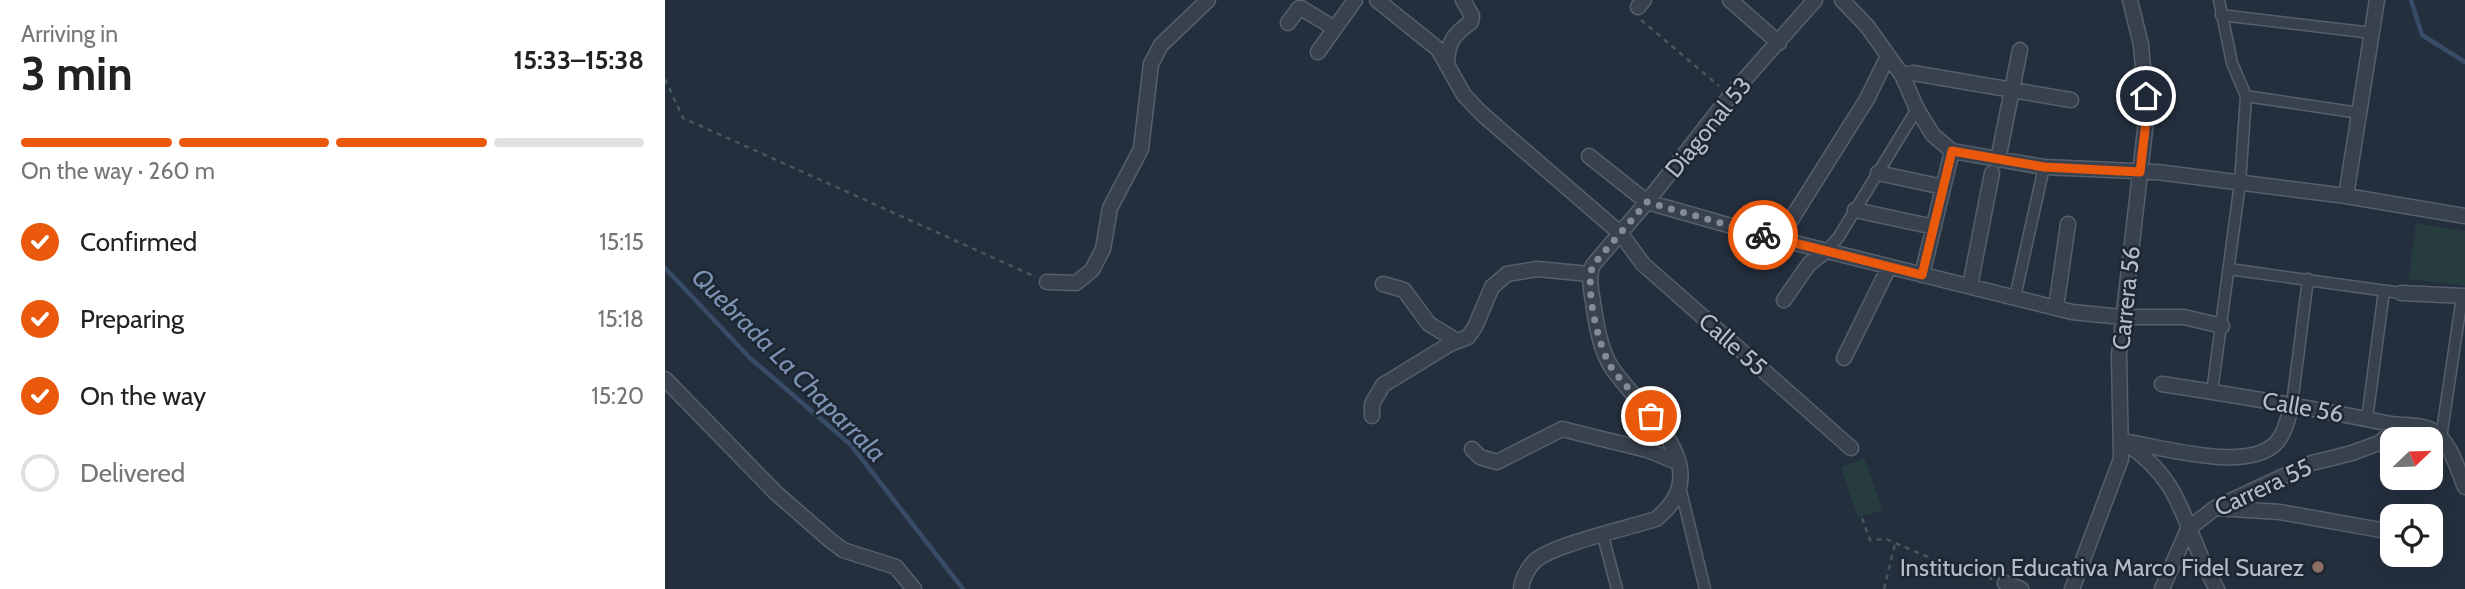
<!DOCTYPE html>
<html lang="en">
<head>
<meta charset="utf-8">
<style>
	:root { --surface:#fff; --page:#f6f6f6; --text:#222; --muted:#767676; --line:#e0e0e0; --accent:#ea580c }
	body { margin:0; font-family:Cabin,sans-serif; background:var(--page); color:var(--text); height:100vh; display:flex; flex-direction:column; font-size:26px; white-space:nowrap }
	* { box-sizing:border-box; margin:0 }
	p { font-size:23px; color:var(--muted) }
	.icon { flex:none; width:38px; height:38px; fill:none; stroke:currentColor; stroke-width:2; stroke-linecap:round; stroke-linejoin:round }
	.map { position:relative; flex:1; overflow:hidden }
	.details { display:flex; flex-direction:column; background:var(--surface); width:665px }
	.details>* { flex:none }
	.needle { width:46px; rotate:67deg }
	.controls { position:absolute; left:1715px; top:427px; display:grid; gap:14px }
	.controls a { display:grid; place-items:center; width:63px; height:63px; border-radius:14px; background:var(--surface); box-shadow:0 7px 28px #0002; font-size:35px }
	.pin { position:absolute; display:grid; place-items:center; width:60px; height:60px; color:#fff; margin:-30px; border:4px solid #fff; border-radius:50%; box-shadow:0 2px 7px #0007 }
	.courier { position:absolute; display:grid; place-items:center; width:70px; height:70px; margin:-35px; border:5px solid #ea580c; border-radius:50%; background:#fff; color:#222; box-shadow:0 2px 9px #0007 }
	.head em { font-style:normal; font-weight:800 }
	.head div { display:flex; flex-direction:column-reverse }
	.head { display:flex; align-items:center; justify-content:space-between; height:119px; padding:0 21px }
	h1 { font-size:46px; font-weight:800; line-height:52px }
	.bar { display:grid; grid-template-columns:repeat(4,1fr); gap:10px 7px; align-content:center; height:84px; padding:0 21px }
	.bar i { height:9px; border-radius:5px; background:var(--line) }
	.bar .current { background:var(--accent) }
	.bar p { grid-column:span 4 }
	ol { padding:0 21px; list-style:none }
	li { display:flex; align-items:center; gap:21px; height:77px }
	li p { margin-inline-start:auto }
	li .icon { padding:7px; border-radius:50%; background:var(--accent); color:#fff; stroke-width:4 }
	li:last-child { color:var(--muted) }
	li i { width:38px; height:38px; border:4px solid var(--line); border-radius:50% }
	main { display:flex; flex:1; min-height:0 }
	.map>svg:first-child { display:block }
	.green { fill:#263c3f }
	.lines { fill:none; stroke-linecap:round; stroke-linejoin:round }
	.stream { stroke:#394c67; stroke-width:4.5 }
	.pedestrian-casing { stroke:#565f6c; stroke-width:13 }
	.minor-casing { stroke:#565f6c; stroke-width:17 }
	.path { stroke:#44595c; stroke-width:2.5; stroke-dasharray:5 5; stroke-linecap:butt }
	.pedestrian { stroke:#38414e; stroke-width:10 }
	.minor { stroke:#38414e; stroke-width:14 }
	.done { stroke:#828b98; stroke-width:7; stroke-dasharray:0 12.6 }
	.route { stroke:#ea580c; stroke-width:9 }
	.education-dot { fill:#8d6e63; stroke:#1d2633; stroke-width:2.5 }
	.labels { text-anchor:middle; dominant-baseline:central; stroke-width:5; stroke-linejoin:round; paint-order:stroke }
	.street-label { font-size:24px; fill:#b4bcc9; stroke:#1d2633 }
	.poi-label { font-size:24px; fill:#b4bcc9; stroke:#1d2633; text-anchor:end }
	.water-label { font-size:26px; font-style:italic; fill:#7c92b1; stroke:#1d2633 }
</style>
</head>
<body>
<main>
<section class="details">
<div class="head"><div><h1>3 min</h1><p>Arriving in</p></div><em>15:33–15:38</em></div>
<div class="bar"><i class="current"></i><i class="current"></i><i class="current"></i><i></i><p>On the way · 260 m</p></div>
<ol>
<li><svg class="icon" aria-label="check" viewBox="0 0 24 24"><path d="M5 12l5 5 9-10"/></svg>Confirmed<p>15:15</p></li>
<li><svg class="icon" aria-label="check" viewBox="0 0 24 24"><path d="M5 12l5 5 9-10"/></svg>Preparing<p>15:18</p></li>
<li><svg class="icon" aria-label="check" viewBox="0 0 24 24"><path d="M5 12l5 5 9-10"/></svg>On the way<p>15:20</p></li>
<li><i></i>Delivered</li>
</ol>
</section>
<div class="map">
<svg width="1800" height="589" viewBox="0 0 1800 589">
	<rect width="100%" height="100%" fill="#242f3e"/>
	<!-- green -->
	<path class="green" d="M1751,223L1800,231V286L1744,279Z
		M1199,458L1218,510L1193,518L1176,467Z"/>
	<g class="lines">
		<!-- stream -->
		<path class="stream" d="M1746,0L1757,35L1800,62
			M0,268L85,358L186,445L298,589"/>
		<defs>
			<path id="pedestrian" d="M1556,15L1707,33
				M1581,96L1694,113
				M1161,251L1173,238L1252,109
				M1564,269L1736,293
				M1350,297L1379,167
				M1547,392L1575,183L1581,96L1567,63L1554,0
				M1627,404L1643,279
				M1702,419L1719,291
				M1776,438L1797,297
				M1015,487L1040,589
				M938,536L952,589"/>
			<path id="minor" d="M712,0L773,49L799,95L816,113L956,234L978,264L1186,448
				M1065,0L1114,43
				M1177,0L1202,26L1237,75L1252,109L1268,135L1287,151L1379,167L1492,172L1681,196L1800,216
				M973,7L979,0
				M623,23L634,8H636L669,28
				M653,52L690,0
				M782,62C783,42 789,34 806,22L807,16L798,0
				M1237,75L1248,73L1406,100
				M924,156L982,202L1098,235L1407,312L1457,317H1519L1557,326
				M1333,160L1355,50
				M1213,173L1278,187
				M1681,196L1712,0
				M1190,210L1269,227
				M1114,239L1202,99L1223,56
				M1257,275L1287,151
				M382,282L411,283L427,270L438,249L445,208L476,149L486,64L496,45L543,0
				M718,284L739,290L764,324L792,341
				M1305,286L1327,173
				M1736,293L1800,296
				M1119,300L1144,264L1161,251
				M1391,308L1403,224
				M1179,358L1224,267
				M0,379L111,493L166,541L178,550L231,567L249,589
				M1497,384C1574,396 1650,408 1726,424C1739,426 1757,424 1768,431C1786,443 1792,468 1800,487
				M707,416V404L718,385L785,344L803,337L810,327L827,287L842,274L872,269L924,274
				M1456,441C1495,446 1579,473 1610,444C1620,434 1623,418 1627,404
				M1460,443C1522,482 1518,532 1552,589
				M807,449L815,457L832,462L897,429L982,450L1014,463
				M1552,508L1615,512L1727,532
				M1340,583L1356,589
				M856,589C857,579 863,567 871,560C891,544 963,528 991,519C1055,468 977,412 947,368C935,350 931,323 928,302C926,289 923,277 928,265L982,202L1065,96L1150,0
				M1407,589L1456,459L1454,355L1482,113L1476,45L1465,0
				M1497,589L1523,529L1550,508L1647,463L1687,453L1714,443L1735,426"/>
		</defs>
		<!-- pedestrian casing -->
		<use href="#pedestrian" class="pedestrian-casing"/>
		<!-- minor casing -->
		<use href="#minor" class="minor-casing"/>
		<!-- path -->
		<path class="path" d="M976,20L1054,86
			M0,79L18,118L371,277
			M1197,518L1205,540L1221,539L1277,563L1327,579
			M1219,589L1230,544"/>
		<!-- pedestrian -->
		<use href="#pedestrian" class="pedestrian"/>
		<!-- minor -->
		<use href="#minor" class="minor"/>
	</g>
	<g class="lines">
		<!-- done -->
		<path class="done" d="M986,416C975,399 960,386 948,370C934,351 919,287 928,265L982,202L1098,235"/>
		<!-- route -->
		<path class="route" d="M1098,235L1257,275L1287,151L1379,167L1475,172L1482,113L1481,96"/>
	</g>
	<!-- markers -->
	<circle class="education-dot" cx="1653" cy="567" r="7"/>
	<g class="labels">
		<!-- street labels -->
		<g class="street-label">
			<text transform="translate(1043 127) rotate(-51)">Diagonal 53</text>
			<text transform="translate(1461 298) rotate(-84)">Carrera 56</text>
			<text transform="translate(1068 344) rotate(41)">Calle 55</text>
			<text transform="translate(1638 407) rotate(10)">Calle 56</text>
			<text transform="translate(1598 487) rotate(-25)">Carrera 55</text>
		</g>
		<!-- poi labels -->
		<g class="poi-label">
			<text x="1639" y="567">Institucion Educativa Marco Fidel Suarez</text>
		</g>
		<!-- water labels -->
		<g class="water-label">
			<text transform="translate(124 365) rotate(45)">Quebrada La Chaparrala</text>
		</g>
	</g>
</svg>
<div class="controls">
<a><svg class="needle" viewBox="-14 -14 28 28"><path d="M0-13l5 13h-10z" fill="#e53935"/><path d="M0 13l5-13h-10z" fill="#767676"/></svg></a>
<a><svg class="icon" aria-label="locate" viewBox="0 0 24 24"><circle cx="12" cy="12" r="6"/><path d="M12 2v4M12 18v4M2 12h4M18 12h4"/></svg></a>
</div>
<div class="pin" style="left:986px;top:416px;background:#ea580c"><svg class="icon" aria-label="bag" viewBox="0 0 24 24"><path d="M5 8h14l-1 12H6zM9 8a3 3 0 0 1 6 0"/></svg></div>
<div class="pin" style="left:1481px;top:96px;background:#1f2937"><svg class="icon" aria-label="home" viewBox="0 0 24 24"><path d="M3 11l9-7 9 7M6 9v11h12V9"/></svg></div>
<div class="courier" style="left:1098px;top:235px"><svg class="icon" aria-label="bike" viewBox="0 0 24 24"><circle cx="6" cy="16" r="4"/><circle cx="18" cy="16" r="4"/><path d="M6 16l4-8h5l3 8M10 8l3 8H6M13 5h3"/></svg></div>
</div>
</main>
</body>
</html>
